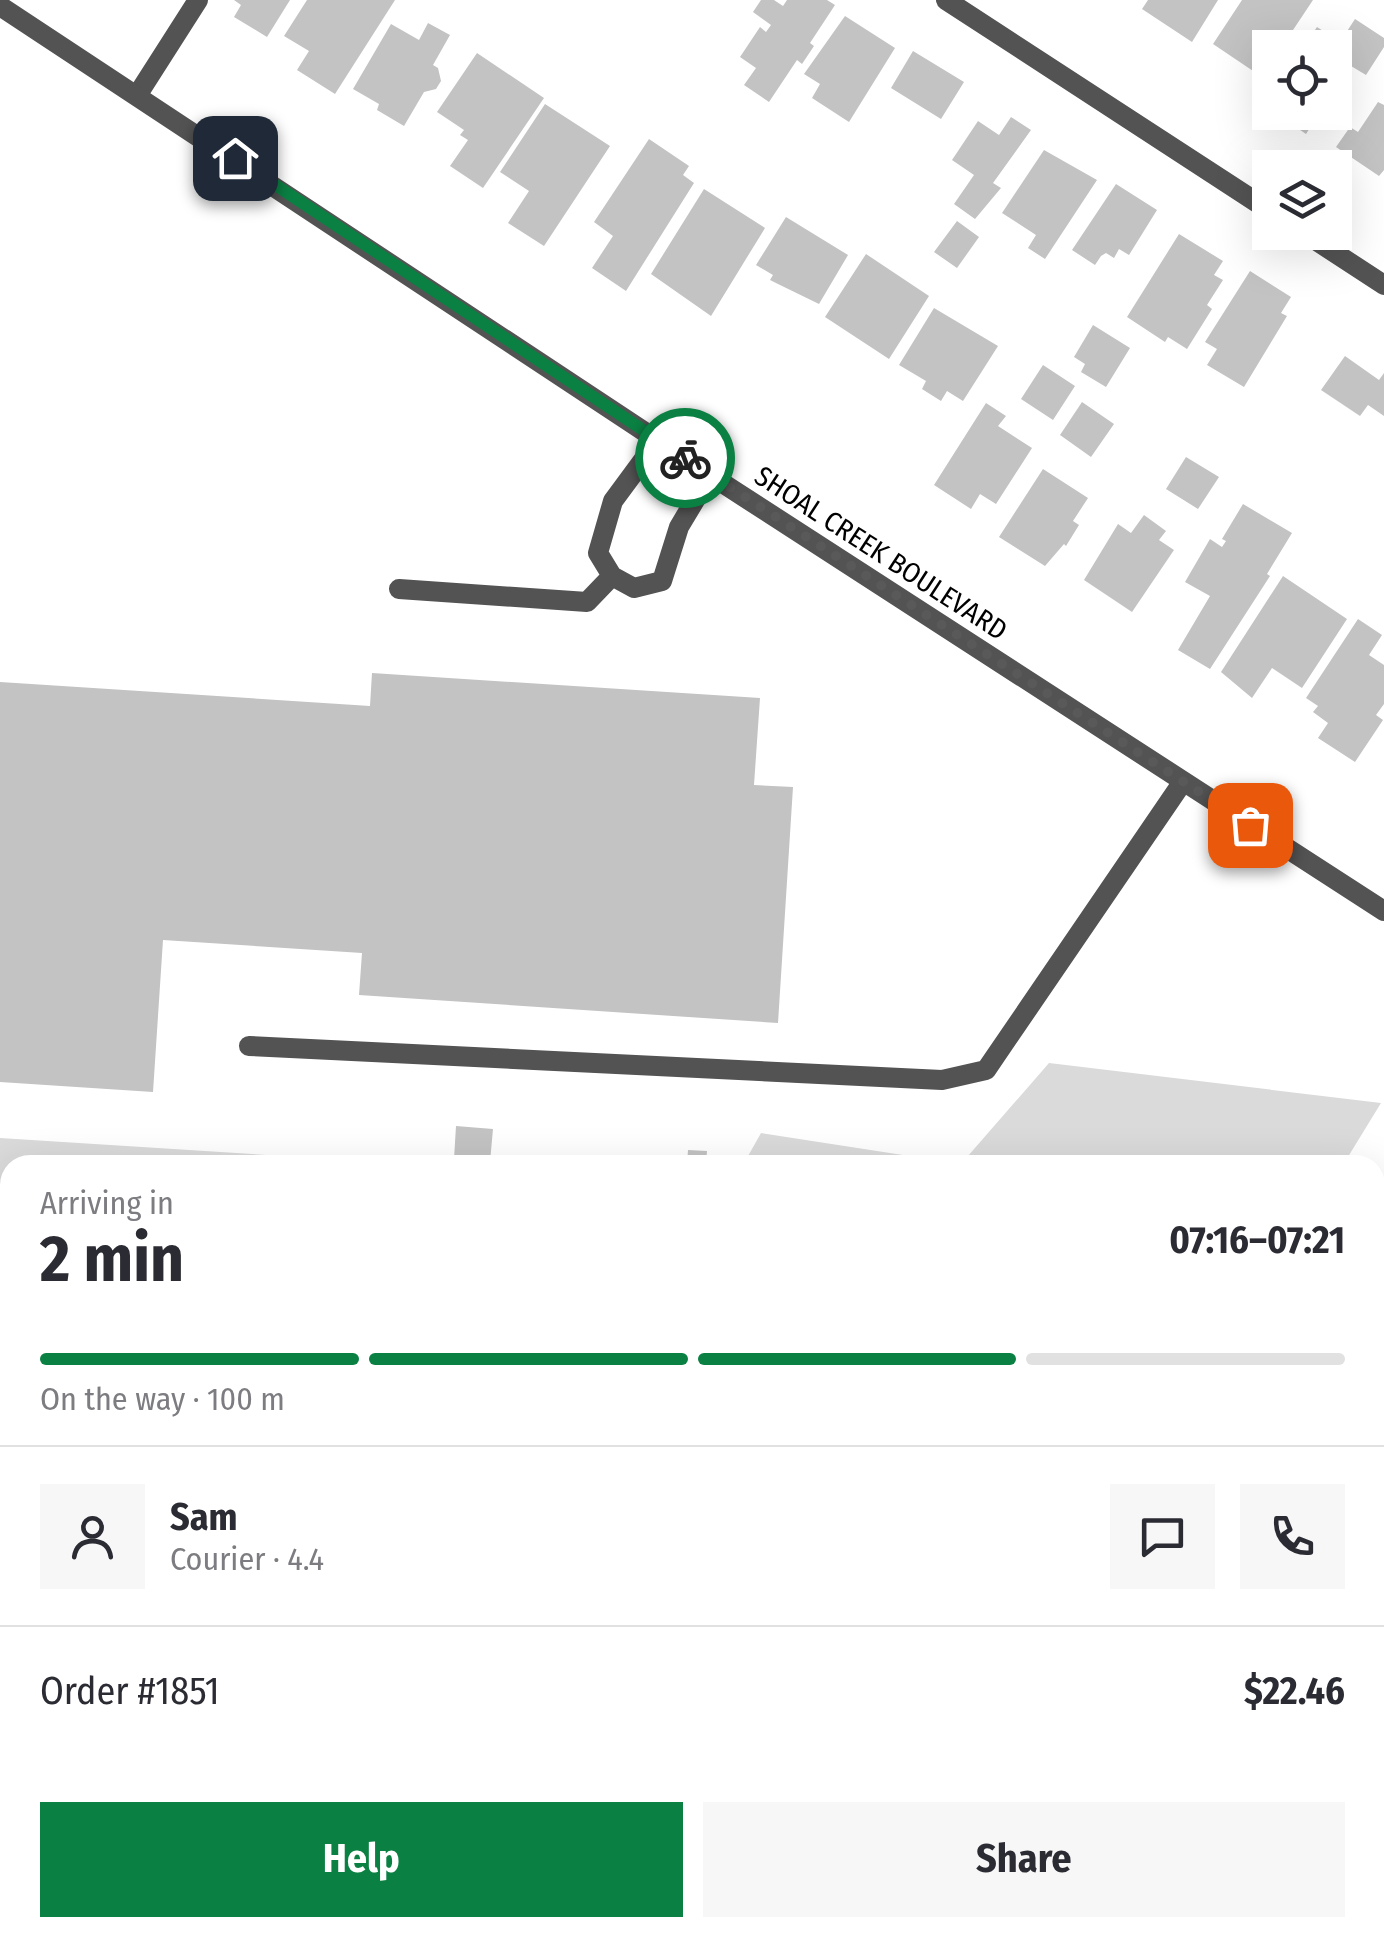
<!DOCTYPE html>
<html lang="en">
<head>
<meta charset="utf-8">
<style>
	:root { --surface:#fff; --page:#f7f7f7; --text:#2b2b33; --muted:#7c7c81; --line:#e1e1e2; --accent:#0b8043 }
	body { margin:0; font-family:"Fira Sans Condensed",sans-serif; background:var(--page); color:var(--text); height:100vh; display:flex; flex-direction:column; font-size:38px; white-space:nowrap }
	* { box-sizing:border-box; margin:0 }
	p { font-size:32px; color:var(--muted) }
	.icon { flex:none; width:55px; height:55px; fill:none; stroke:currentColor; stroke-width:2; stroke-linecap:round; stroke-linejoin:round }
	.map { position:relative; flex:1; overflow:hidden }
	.drawer { position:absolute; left:0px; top:1155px; width:1385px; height:782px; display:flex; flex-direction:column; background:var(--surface); border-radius:30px 30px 0 0; box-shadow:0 10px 40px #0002 }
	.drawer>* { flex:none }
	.tools { position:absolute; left:1252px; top:30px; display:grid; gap:20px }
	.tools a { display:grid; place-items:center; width:100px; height:100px; border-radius:0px; background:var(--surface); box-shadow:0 10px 40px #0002; font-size:50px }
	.pin { position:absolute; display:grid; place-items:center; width:85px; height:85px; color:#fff; margin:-42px; border-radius:20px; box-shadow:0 5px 15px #0006 }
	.courier { position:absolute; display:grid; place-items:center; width:100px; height:100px; margin:-50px; border:8px solid #0b8043; border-radius:50%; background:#fff; color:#222; box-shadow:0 2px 12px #0007 }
	.overview em { font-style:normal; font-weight:700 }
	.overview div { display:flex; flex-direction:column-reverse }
	.overview { display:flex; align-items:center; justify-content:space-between; height:170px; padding:0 40px }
	h1 { font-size:65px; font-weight:700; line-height:75px }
	.bar { display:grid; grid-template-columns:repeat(4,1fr); gap:15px 10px; align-content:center; height:120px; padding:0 40px }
	.bar i { height:12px; border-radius:8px; background:var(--line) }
	.bar .selected { background:var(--accent) }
	.bar p { grid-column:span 4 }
	.line { display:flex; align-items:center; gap:25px; padding:0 40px; border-top:2px solid var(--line) }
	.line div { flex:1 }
	.round { display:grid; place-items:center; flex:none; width:105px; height:105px; border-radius:0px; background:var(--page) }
	.button { display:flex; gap:20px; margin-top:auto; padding:20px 40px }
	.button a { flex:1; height:115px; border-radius:0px; background:var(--accent); color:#fff; font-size:40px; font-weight:700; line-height:115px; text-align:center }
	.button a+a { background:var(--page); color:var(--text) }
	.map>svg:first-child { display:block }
	.green { fill:#dadada }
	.water { fill:#a1a1a1 }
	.building { fill:#c3c3c3 }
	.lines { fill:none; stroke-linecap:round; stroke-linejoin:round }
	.service { stroke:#535353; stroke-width:20 }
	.minor { stroke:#535353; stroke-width:20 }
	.tertiary { stroke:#535353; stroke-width:20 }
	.done { stroke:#595959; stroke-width:10; stroke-dasharray:0 18 }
	.route { stroke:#0b8043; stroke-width:12 }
	.labels { text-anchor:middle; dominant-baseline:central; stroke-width:10; stroke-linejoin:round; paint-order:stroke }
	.street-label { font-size:28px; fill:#000; stroke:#fff }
</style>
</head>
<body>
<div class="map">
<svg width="1384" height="1936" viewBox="0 0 1384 1936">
	<rect width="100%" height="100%" fill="#fff"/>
	<!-- green -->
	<path class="green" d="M1049,1063L1381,1103L1343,1165H743L761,1133L961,1164Z
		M0,1138L425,1165H10V1197L0,1196Z
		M1375,1284L1384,1286V1473H1375Z
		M10,1389V1928H271L246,1936H0V1395Z
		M770,1928H910L905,1936H766Z"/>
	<!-- water -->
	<path class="water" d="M10,1300V1389L0,1395V1306Z"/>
	<!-- building -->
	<path class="building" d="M234,0H290L267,37L234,17L241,5Z
		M307,0H395L335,94L297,70L309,51L284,36Z
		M761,0H774L783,6L787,0H827L835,5L810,43L814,46L802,64L797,60L769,102L744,85L756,68L740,57L760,27L766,32L771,25L753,12Z
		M1148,0H1218L1192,42L1142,9Z
		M1242,0H1313L1281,48H1270V65L1262,77L1213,44Z
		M845,16L895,48L849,122L812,98L820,84L804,74Z
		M1355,19L1384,38V47L1366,75L1351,66L1335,90V48H1303L1317,27L1340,42Z
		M428,23L450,35L433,65L438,68L441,81L436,89L424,92L404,126L377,110L379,104L353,89L391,24L419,40Z
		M913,51L964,82L941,119L891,88Z
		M477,53L544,98L483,188L450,166L468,140L460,135L464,130L437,112Z
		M1378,102L1384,105V170L1379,176L1336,147L1350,127L1358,132Z
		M545,104L610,146L544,246L508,223L529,191L500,172Z
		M1274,112H1320L1306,134Z
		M1011,117L1031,130L993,183L1001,188L975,219L954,204L974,175L952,160L978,121L999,135Z
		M649,139L689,166L683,175L694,183L626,291L592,268L613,236L594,222Z
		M1044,150L1097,180L1045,259L1028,248L1036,235L1002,213Z
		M1116,184L1157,210L1129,255L1119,249L1114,258L1106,253L1101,256L1095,265L1072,250Z
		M704,189L765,228L711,316L651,274Z
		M786,217L848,255L819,304L778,284L770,280L773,275L756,265Z
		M957,221L979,237L957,268L934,252Z
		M1179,234L1223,261L1214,275L1223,280L1207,305L1212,309L1187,349L1168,337L1165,342L1127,317Z
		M866,254L929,296L889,359L825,317Z
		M1250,271L1291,297L1281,313L1287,316L1244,387L1207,365L1217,349L1205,342Z
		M934,308L998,346L963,401L947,391L941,401L922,389L926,381L899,365Z
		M1093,325L1130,348L1106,387L1081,372L1085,364L1074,357Z
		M1345,356L1379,380L1384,373V416L1368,405L1360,416L1321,390Z
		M1043,365L1075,386L1053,420L1021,399Z
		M1082,402L1114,424L1091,457L1060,435Z
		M986,403L1006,416L998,426L1032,448L996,504L980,494L971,509L934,485Z
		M1186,457L1219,477L1198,509L1166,489Z
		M1043,469L1088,498L1073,521L1079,525L1066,546L1064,544L1045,566L999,537Z
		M1243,504L1292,533L1267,574L1270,576L1210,669L1178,650L1210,596L1185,582L1210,539L1222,547L1226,541L1222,539Z
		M1144,515L1166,531L1159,540L1174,550L1132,612L1084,580L1118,524L1131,533Z
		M1283,576L1347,619L1302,688L1272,668L1252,698L1221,672Z
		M1358,619L1382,635L1369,655L1384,665V704L1376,715L1383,720L1355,762L1318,738L1328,723L1313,712L1318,706L1306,698Z
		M372,673L760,698L754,785L793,787L778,1023L359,995L362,953L163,940L153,1092L0,1082V682L370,706Z
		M456,1126L493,1129L490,1162L454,1159Z
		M688,1150L707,1151L706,1165H687Z
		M1273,1928H1333L1331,1931L1337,1936H1267Z"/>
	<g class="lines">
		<!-- service -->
		<path class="service" d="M138,94L198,0
			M658,440L613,501L598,553L612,576L634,588L662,581L679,527L710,475
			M399,589L587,602L612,576
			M249,1046L942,1080L986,1070L1182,783"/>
		<!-- minor -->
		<path class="minor" d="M946,0L1270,211
			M1303,232L1384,285
			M1375,1670L1384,1665
			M1201,1936L1203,1928"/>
		<!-- tertiary -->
		<path class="tertiary" d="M0,6L710,475L1384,911"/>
	</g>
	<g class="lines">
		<!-- done -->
		<path class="done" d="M685,458L1250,825"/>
		<!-- route -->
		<path class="route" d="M235,158L685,458"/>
	</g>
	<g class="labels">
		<!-- street labels -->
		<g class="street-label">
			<text transform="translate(881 553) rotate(33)">SHOAL CREEK BOULEVARD</text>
		</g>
	</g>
</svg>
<div class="tools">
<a><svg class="icon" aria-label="locate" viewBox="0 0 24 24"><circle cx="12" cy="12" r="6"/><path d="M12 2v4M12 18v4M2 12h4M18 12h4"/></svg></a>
<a><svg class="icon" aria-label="layers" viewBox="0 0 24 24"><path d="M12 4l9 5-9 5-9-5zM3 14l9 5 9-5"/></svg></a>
</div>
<div class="pin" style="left:1250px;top:825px;background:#ea580c"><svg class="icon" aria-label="bag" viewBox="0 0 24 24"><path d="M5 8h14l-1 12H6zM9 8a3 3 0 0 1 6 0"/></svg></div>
<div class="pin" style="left:235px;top:158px;background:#1f2937"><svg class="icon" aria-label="home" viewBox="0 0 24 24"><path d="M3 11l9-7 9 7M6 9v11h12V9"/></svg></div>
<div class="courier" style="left:685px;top:458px"><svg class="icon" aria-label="bike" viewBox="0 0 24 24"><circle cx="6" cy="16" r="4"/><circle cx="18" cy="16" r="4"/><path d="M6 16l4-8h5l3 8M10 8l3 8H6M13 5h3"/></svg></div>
<section class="drawer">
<div class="overview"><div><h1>2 min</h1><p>Arriving in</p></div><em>07:16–07:21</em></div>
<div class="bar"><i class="selected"></i><i class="selected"></i><i class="selected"></i><i></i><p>On the way · 100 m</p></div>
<div class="line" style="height:180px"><a class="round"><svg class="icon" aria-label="person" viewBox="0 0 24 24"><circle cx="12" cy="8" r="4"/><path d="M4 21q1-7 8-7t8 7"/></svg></a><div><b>Sam</b><p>Courier · 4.4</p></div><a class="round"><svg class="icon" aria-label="chat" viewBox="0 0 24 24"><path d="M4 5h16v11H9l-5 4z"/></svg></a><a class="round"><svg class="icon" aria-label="phone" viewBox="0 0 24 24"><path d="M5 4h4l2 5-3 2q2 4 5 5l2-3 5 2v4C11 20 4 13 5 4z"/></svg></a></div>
<div class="line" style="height:130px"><div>Order #1851</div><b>$22.46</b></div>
<div class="button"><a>Help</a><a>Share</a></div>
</section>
</div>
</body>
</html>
